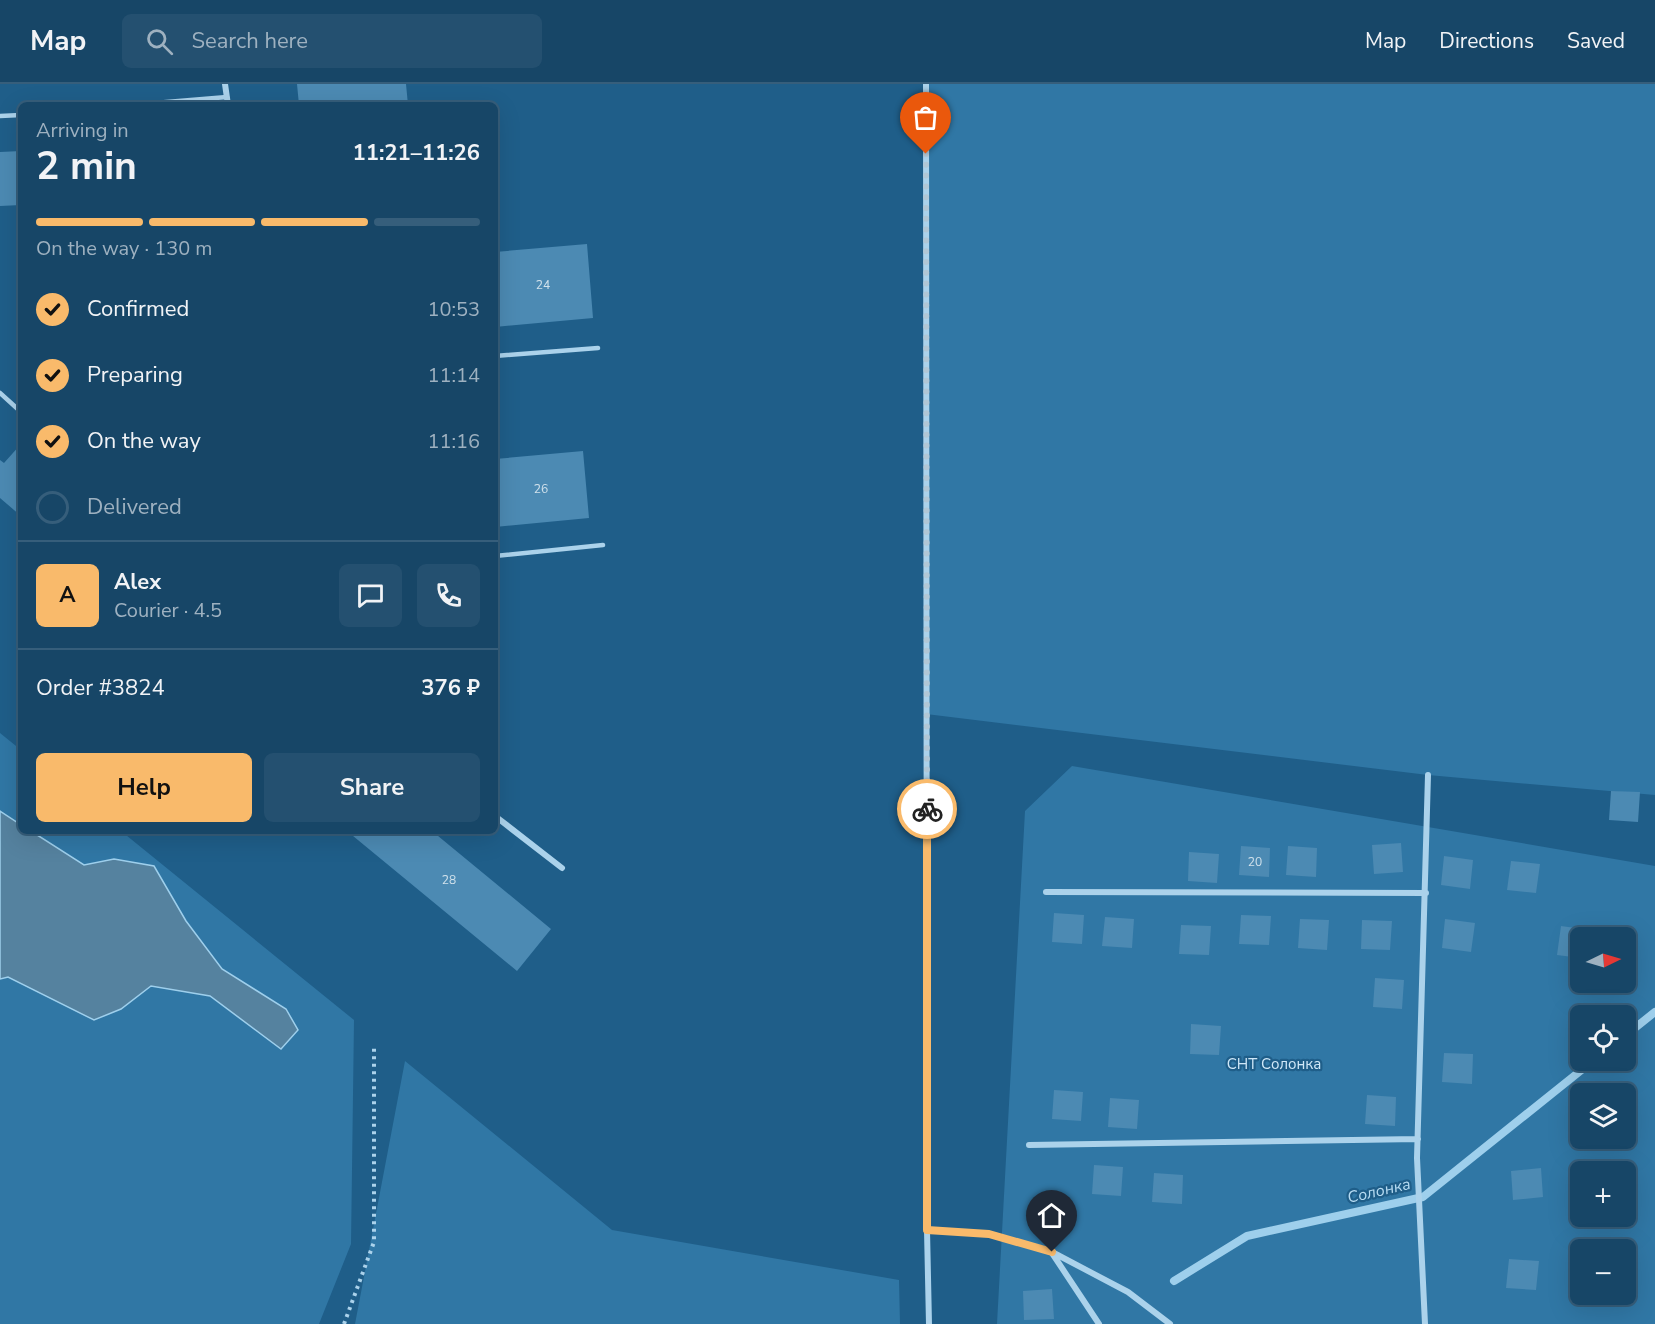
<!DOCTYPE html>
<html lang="en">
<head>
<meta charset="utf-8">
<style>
	:root { --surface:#174667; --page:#245070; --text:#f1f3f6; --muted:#9eb1c0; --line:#365e7b; --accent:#f9ba6b }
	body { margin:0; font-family:"Nunito Sans",sans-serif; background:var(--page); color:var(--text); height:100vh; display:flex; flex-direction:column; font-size:22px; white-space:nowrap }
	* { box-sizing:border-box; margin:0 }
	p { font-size:20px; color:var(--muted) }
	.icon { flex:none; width:33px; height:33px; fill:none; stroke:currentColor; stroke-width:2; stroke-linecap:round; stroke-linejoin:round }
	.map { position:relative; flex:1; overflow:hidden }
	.side { position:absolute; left:18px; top:18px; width:480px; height:732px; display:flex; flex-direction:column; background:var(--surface); border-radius:9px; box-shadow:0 6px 24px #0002,0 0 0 2px var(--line) }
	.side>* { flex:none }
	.needle { width:39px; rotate:85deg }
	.tools { position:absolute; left:1570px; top:843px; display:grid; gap:12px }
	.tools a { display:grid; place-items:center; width:66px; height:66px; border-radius:9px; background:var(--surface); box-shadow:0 6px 24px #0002,0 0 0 2px var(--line); font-size:30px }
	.pin { position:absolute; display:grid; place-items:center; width:51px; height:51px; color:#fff; margin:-62px -26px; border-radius:50% 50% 50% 0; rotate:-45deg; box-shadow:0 0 6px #0007 }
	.pin .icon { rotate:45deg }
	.courier { position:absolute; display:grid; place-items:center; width:60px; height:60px; margin:-30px; border:4px solid #f9ba6b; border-radius:50%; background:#fff; color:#222; box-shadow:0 2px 8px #0007 }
	.overview em { font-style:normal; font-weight:700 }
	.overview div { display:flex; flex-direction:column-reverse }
	.overview { display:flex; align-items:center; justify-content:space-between; height:102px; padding:0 18px }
	h1 { font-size:39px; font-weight:700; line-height:45px }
	.bar { display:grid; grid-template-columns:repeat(4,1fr); gap:9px 6px; align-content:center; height:72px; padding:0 18px }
	.bar i { height:8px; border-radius:4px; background:var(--line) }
	.bar .selected { background:var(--accent) }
	.bar p { grid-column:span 4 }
	.line { display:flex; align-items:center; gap:15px; padding:0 18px; border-top:2px solid var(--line) }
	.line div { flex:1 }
	.round { display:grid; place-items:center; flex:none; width:63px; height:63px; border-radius:9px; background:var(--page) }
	ol { padding:0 18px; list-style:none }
	li { display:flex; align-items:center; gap:18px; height:66px }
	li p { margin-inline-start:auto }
	li .icon { padding:6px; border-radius:50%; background:var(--accent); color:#111; stroke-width:4 }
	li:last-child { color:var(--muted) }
	li i { width:33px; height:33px; border:3px solid var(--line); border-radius:50% }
	.action { display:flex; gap:12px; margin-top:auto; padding:12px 18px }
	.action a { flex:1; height:69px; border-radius:9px; background:var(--accent); color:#111; font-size:24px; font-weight:700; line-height:69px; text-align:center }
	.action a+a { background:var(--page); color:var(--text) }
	header { display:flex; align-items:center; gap:36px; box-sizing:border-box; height:84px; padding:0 30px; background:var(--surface); border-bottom:2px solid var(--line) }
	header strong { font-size:28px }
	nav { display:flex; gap:33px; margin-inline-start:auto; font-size:21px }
	.search { width:420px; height:54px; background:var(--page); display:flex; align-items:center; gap:15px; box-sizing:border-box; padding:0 21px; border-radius:9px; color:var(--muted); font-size:22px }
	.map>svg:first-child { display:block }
	.green { fill:#3077a5; fill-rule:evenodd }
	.water { fill:#55829f; stroke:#9ecfec; stroke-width:1.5 }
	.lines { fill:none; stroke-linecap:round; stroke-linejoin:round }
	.stream { stroke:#9ecfec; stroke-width:8 }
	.building { fill:#4c8ab3 }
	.path { stroke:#abd2eb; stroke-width:4; stroke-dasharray:3 4.5; stroke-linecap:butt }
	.lane { stroke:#abd2eb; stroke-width:4.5 }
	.street { stroke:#abd2eb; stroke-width:6 }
	.done { stroke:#b1c7d6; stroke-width:6; stroke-dasharray:0 10.8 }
	.route { stroke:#f9ba6b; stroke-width:8 }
	.labels { text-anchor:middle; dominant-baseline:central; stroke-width:4.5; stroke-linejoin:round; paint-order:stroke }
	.number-label { font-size:12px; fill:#d2e2ec }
	.park-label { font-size:15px; fill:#d0e8f8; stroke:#1f5e89 }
	.water-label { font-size:16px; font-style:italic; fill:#b6dbf2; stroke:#1f5e89 }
</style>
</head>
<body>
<header>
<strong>Map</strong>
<div class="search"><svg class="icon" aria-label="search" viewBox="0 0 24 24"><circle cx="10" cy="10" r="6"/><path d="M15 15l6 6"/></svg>Search here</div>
<nav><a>Map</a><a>Directions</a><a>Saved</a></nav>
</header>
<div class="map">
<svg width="1655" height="1240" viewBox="0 0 1655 1240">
	<rect width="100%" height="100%" fill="#1f5e89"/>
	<!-- green -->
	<path class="green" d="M926,0H1655V711L1428,691L926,630Z
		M0,649L21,666V747H121L354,936L351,1160L319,1240H0Z
		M1072,682L1655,782V1240H997L1025,727ZM1581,854H1626V898H1581ZM1581,932H1626V976H1581ZM1581,1010H1626V1054H1581ZM1581,1088H1626V1132H1581ZM1581,1166H1626V1210H1581Z
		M405,977L612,1146L899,1196L900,1240H355Z"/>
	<!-- water -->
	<path class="water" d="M0,727L21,741V747H31L84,781L114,775L154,782L186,837L222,885L286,925L298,946L281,965L210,912L151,902L121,925L94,936L8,893L0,895Z"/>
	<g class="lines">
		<!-- stream -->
		<path class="stream" d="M1626,951L1655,928
			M1174,1197L1247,1152L1423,1113L1594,976"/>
	</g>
	<!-- building -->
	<path class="building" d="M297,0H406L408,21H299Z
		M21,67V121L0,122V68Z
		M587,160L593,234L495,243V168Z
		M21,360V432L0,414V376L4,379Z
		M583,367L589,434L495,443V375Z
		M1611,707L1640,708L1638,738L1609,736Z
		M347,747H432L551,845L517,887Z
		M1401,759L1403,788L1374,790L1372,761Z
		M1241,762L1270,764L1269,793L1239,791Z
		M1288,762L1317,764L1316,793L1286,791Z
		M1189,768L1219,770L1217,799L1188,797Z
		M1444,772L1473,776L1470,805L1441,801Z
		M1511,777L1540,780L1536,809L1507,806Z
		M1054,829L1084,831L1082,860L1052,858Z
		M1241,831L1271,832L1269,861L1239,860Z
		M1105,833L1134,835L1132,864L1102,862Z
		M1300,835L1329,836L1327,866L1298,864Z
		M1445,835L1475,839L1471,868L1442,864Z
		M1362,836L1392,837L1390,866L1361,865Z
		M1181,841L1211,842L1209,871L1179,870Z
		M1561,842L1590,846L1589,854H1581V874L1557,871Z
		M1375,894L1404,896L1402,925L1373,923Z
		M1191,940L1221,942L1219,971L1190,970Z
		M1444,969L1473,970L1472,1000L1442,998Z
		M1054,1006L1083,1008L1081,1037L1052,1035Z
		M1367,1011L1396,1013L1395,1042L1365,1040Z
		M1110,1014L1139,1016L1137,1045L1108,1043Z
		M1094,1081L1123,1083L1121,1112L1092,1110Z
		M1541,1084L1543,1113L1513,1116L1511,1087Z
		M1154,1089L1183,1091L1182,1120L1152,1118Z
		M1509,1175L1539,1177L1536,1206L1506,1204Z
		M1052,1205L1054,1235L1024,1236L1023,1207Z"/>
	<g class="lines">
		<!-- path -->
		<path class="path" d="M344,1240L374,1158V963"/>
		<!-- lane -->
		<path class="lane" d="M130,21L227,13
			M0,32L21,31
			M495,272L598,264
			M0,309L21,328
			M495,472L603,461"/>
		<!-- street -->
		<path class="street" d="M225,0L228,21
			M926,0L927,1146L929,1240
			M495,732L562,784
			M1046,808L1426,809
			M1029,1061L1418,1055
			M927,1146L989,1150L1052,1168L1128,1208L1170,1240
			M1052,1169L1099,1240
			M1425,1240L1417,1074L1428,691"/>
	</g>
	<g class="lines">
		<!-- done -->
		<path class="done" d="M926,70L927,725"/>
		<!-- route -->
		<path class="route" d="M927,725V1146L989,1150L1052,1168"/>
	</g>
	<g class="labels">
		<!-- number labels -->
		<g class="number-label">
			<text x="543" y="201">24</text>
			<text x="541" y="405">26</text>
			<text x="1255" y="778">20</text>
			<text x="449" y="796">28</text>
		</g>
		<!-- park labels -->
		<g class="park-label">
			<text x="1274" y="980">СНТ Солонка</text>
		</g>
		<!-- water labels -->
		<g class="water-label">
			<text transform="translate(1379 1107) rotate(-13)">Солонка</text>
		</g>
	</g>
</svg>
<div class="tools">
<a><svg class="needle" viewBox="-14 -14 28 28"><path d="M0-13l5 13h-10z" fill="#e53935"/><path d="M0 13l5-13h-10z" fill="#9eb1c0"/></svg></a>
<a><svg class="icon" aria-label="locate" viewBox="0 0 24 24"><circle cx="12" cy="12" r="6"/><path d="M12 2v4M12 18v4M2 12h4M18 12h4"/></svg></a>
<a><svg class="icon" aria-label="layers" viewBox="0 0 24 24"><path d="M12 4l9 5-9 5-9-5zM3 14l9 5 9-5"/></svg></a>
<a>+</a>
<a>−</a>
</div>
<div class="pin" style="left:926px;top:70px;background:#ea580c"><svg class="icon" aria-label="bag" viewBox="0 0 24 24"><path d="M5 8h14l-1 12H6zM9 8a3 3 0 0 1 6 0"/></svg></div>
<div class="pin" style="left:1052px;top:1168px;background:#1f2937"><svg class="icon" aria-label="home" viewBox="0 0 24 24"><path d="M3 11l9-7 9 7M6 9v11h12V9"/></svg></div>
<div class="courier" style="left:927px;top:725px"><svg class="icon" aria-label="bike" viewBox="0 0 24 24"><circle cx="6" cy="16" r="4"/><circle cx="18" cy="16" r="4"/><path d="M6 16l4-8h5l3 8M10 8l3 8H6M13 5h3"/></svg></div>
<section class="side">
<div class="overview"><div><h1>2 min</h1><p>Arriving in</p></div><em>11:21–11:26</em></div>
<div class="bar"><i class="selected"></i><i class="selected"></i><i class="selected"></i><i></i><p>On the way · 130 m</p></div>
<ol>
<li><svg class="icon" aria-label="check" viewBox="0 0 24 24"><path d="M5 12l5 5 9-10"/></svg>Confirmed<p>10:53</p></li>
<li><svg class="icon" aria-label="check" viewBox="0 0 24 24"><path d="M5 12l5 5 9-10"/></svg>Preparing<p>11:14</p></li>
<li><svg class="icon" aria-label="check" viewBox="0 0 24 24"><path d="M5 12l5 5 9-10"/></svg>On the way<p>11:16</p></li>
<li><i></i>Delivered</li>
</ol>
<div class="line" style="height:108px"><b class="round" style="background:var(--accent);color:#111">A</b><div><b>Alex</b><p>Courier · 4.5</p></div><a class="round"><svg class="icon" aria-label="chat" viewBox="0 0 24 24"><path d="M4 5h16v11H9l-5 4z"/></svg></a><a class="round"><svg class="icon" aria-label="phone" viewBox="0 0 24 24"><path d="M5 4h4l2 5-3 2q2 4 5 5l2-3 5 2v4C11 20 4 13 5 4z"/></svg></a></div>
<div class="line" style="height:78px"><div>Order #3824</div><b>376 ₽</b></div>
<div class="action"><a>Help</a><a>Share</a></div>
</section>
</div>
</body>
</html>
